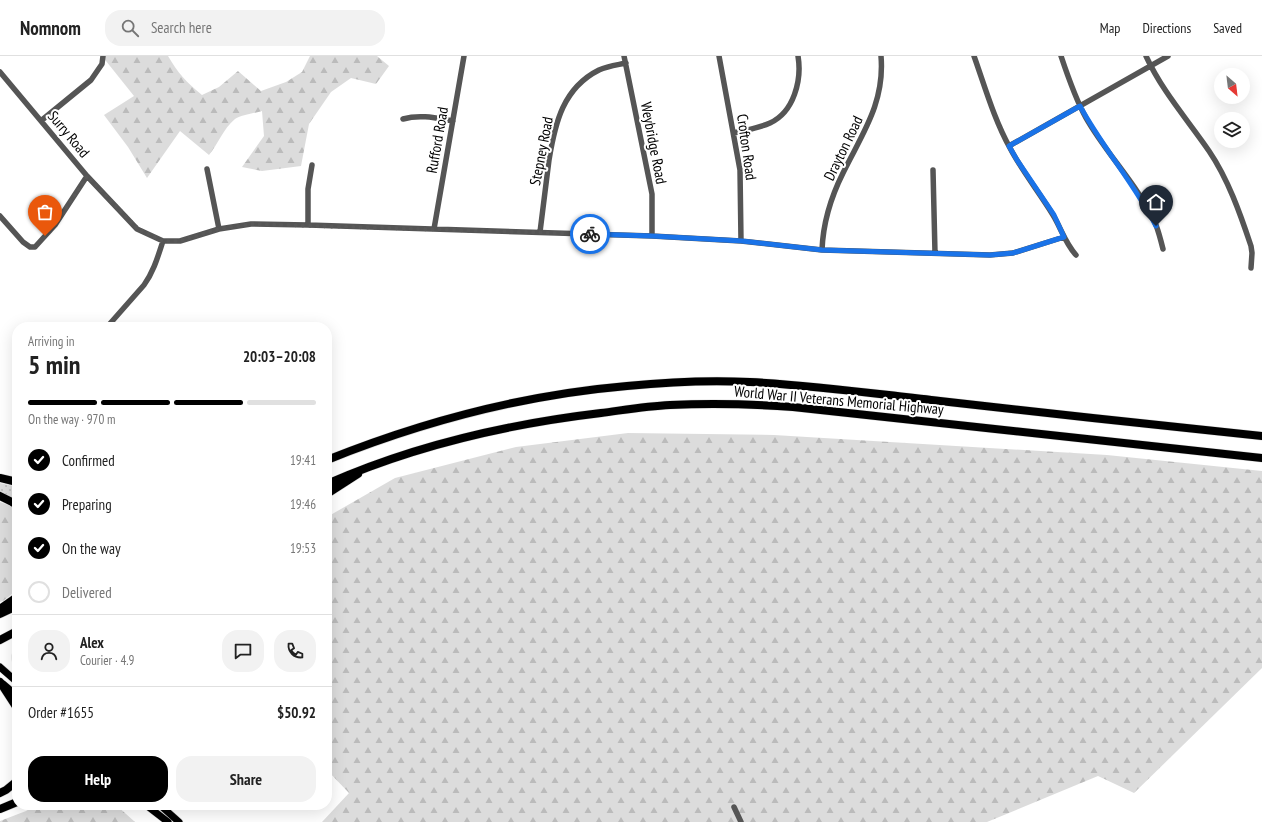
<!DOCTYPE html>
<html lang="en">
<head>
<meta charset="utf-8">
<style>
	:root { --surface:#fff; --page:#f2f2f2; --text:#222; --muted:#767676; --line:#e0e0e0; --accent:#000 }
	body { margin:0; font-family:"PT Sans Narrow",sans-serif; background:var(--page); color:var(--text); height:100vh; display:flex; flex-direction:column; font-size:15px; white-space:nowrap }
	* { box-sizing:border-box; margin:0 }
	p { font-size:13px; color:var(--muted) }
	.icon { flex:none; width:22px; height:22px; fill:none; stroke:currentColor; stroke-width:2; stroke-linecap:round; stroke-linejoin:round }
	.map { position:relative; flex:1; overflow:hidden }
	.details { position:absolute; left:12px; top:266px; width:320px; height:488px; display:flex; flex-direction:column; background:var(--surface); border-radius:16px; box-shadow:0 4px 16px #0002 }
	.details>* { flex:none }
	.needle { width:26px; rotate:152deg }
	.controls { position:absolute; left:1214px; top:12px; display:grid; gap:8px }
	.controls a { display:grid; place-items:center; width:36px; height:36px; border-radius:50%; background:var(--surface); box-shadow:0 4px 16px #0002; font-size:20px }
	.pin { position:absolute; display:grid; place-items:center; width:34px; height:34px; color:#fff; margin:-41px -17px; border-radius:50% 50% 50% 0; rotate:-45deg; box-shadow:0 0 4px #0007 }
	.pin .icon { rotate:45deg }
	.courier { position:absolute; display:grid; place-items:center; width:40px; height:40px; margin:-20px; border:3px solid #1a73e8; border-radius:50%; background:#fff; color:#222; box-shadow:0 1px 5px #0007 }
	.headline em { font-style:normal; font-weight:700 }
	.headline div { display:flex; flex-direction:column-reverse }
	.headline { display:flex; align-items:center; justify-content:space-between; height:68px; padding:0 16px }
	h1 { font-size:26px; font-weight:700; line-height:30px }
	.bar { display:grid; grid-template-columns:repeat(4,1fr); gap:6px 4px; align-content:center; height:48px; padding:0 16px }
	.bar i { height:5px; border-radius:3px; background:var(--line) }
	.bar .selected { background:var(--accent) }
	.bar p { grid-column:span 4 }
	.line { display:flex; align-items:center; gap:10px; padding:0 16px; border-top:1px solid var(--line) }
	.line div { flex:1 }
	.round { display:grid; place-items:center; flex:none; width:42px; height:42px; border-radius:16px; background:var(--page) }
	ol { padding:0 16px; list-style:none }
	li { display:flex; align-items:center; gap:12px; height:44px }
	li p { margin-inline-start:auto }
	li .icon { padding:4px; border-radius:50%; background:var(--accent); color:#fff; stroke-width:4 }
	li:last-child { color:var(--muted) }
	li i { width:22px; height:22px; border:2px solid var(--line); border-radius:50% }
	.cta { display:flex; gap:8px; margin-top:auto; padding:8px 16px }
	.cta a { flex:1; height:46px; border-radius:16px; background:var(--accent); color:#fff; font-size:16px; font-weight:700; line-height:46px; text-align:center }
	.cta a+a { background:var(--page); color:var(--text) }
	header { display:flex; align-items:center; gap:24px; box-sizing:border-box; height:56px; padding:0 20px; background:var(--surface); border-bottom:1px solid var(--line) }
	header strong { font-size:19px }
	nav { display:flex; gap:22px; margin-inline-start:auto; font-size:14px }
	.search { width:280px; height:36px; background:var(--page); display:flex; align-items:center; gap:10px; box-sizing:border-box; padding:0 14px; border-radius:16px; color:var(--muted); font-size:15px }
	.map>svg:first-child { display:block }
	.grass { fill:url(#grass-dots) }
	.forest { fill:url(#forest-firs) }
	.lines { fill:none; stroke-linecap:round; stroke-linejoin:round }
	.major-casing { stroke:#dbdbdb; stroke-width:8 }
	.highway-casing { stroke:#dbdbdb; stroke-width:9 }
	.minor { stroke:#555; stroke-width:5.5 }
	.major { stroke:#000; stroke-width:7 }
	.highway { stroke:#000; stroke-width:8 }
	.done { stroke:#595959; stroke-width:4; stroke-dasharray:0 7.2 }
	.route { stroke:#1a73e8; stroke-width:5 }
	.labels { text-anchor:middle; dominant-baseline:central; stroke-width:4; stroke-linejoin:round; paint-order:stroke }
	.street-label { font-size:15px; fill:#000; stroke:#fff }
</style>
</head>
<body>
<header>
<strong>Nomnom</strong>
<div class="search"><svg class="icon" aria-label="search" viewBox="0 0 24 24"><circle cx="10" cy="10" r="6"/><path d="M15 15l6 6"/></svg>Search here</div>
<nav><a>Map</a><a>Directions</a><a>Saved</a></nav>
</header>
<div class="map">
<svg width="1262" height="766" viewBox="0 0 1262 766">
	<defs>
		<pattern id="grass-dots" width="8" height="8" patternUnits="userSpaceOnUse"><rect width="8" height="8" fill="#dcdcdc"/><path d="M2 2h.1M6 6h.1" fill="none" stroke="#bbb" stroke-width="1.8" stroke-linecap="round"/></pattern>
		<pattern id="forest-firs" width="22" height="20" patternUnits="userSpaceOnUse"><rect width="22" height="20" fill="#dcdcdc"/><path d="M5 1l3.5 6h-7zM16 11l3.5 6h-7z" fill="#bbb"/></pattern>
	</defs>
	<rect width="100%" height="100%" fill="#fff"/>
	<!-- grass -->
	<path class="grass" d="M0,427L17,431V444L0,437Z"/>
	<!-- forest -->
	<path class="forest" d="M102,0H168C178,17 186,26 202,39L219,31L238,15L261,35L286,26L302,16L310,0H377L389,10L376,28L351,22L331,36L309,68L301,110L262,115L242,111L264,80L262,55C256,57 240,59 235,63C223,73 218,88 209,99L180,75L147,122L128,91L104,59L134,40Z
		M628,377L774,379L1107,399L1262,415V612L1134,737L1098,720L987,766H322L349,737L327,714V461L395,422L516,391Z
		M0,446L11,450L17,455V534L3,545L0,546Z
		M17,590V613L13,611C11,602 10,596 17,590Z
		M36,749H116L135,766H0V765L26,755Z"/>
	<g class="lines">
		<defs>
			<path id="major" d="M0,611L17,626
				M3,628L17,640
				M146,749L168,766
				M160,749L179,766"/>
			<path id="highway" d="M327,404C424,365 522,339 627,330C667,326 709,324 750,326C814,329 877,338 940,345C1047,357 1155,369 1262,380
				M0,422L17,426
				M327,428C413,390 508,368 601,357C624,354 647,350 670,349C711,347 752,348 793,351L1262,402
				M327,438L358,418
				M0,440L12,446L17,449
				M0,553L17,541
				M0,558L17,550
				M0,584L17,575
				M0,626L17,652
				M0,737L6,734L17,725
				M0,753L17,746"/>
		</defs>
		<!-- major casing -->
		<use href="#major" class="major-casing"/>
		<!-- highway casing -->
		<use href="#highway" class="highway-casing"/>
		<!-- minor -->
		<path class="minor" d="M624,0L652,138V180
			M719,0L740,114L741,185
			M974,0C985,31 994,63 1010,92C1022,115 1039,136 1053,159C1061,172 1065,187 1076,199
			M1061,0C1068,21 1075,42 1086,62C1107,99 1139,130 1156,169C1159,177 1161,185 1163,193
			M1146,0C1162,35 1187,63 1209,95C1228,123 1240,157 1251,190L1252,197L1251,212
			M0,16L87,120L137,173L163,185H180L219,173L251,168L308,169L652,180L741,185L822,194L990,199L1013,197L1064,181
			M403,63C420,58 436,62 453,65
			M42,64L91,24L102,8L103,0
			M734,77C746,74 759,72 770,67C794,56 802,24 798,0
			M1009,90L1168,0
			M207,113L219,173
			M933,114L935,197
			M0,160L23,186L30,191H35L55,169L87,120
			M308,169V133L312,109
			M434,173L464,0
			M540,176C543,152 546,128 549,104C555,67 563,32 599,14C608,10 617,9 626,7
			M822,194C823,168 831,141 843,117C862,78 885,47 881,0
			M107,271L144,229C154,215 158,200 163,185
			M734,751L741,766"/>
		<!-- major -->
		<use href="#major" class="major"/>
		<!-- highway -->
		<use href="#highway" class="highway"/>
	</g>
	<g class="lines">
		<!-- done -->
		<path class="done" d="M45,180L55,169L87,120L138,173L163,185H180L219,173L251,168L590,178"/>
		<!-- route -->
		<path class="route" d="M590,178L652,180L742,185L822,194L990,199L1013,197L1064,181L1054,159L1017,104L1009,90L1080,50C1102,91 1134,127 1156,170"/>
	</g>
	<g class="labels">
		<!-- street labels -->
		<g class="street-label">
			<text transform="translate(69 78) rotate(50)">Surry Road</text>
			<text transform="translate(437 84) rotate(-80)">Rufford Road</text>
			<text transform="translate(654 87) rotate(79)">Weybridge Road</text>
			<text transform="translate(747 91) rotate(82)">Crofton Road</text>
			<text transform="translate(843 92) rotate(-64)">Drayton Road</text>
			<text transform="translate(541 95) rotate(-79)">Stepney Road</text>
			<text transform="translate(839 344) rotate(5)">World War II Veterans Memorial Highway</text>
		</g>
	</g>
</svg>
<div class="controls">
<a><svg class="needle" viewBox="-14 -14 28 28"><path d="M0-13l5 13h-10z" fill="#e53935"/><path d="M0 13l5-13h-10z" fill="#767676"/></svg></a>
<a><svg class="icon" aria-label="layers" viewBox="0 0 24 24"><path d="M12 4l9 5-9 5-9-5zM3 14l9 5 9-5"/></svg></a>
</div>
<div class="pin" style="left:45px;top:180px;background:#ea580c"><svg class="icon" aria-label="bag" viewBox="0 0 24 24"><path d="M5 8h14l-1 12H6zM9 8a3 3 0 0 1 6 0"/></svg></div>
<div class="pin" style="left:1156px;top:170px;background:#1f2937"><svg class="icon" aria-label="home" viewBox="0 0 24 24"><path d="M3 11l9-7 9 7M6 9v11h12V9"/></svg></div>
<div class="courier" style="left:590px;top:178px"><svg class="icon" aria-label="bike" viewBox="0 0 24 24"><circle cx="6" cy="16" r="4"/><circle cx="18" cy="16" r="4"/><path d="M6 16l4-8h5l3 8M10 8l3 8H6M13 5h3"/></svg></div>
<section class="details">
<div class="headline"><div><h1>5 min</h1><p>Arriving in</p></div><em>20:03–20:08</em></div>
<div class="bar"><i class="selected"></i><i class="selected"></i><i class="selected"></i><i></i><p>On the way · 970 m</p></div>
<ol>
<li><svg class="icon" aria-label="check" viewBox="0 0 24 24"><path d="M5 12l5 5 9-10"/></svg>Confirmed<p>19:41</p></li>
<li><svg class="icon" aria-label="check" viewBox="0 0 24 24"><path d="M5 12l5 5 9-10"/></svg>Preparing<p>19:46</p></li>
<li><svg class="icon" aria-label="check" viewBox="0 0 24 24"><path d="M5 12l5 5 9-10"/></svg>On the way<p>19:53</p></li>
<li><i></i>Delivered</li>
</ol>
<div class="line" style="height:72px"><a class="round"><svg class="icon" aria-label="person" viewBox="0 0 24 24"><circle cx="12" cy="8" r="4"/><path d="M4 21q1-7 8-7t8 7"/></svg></a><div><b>Alex</b><p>Courier · 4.9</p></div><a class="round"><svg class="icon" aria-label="chat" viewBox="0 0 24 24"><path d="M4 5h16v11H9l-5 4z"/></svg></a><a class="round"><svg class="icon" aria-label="phone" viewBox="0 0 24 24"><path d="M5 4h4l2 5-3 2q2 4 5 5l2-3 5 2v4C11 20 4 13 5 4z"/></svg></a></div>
<div class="line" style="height:52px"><div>Order #1655</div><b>$50.92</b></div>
<div class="cta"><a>Help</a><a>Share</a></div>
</section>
</div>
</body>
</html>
